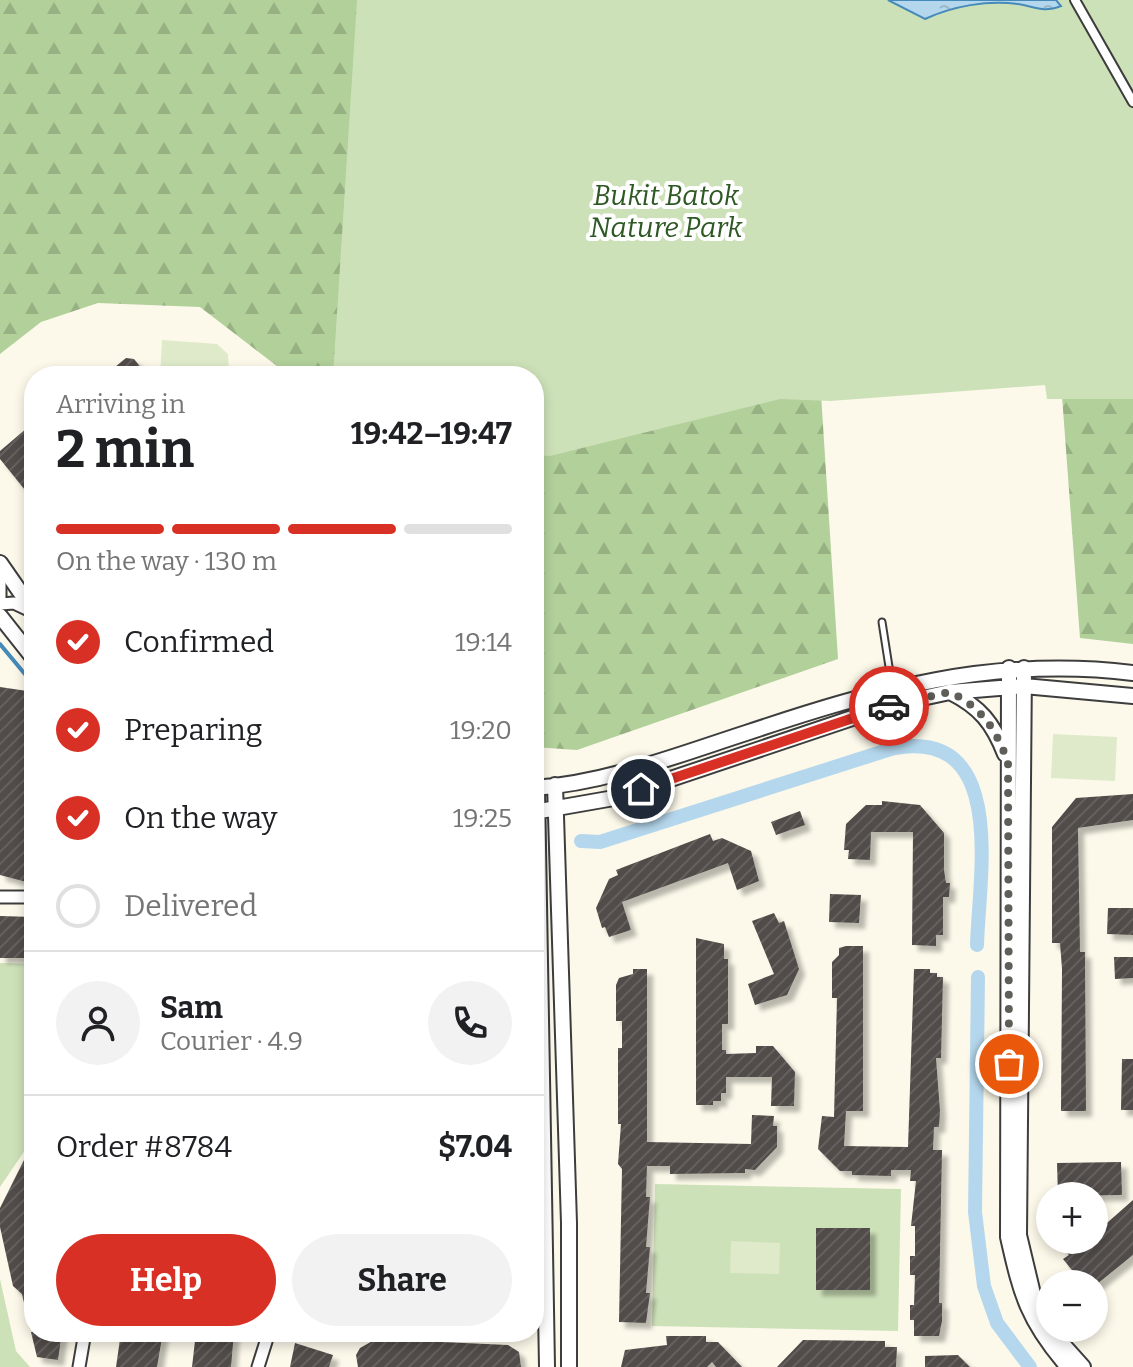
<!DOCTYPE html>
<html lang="en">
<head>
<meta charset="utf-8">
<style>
	:root { --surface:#fff; --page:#f2f2f2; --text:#202124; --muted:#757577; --line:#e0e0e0; --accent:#d93025 }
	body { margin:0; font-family:Bitter,serif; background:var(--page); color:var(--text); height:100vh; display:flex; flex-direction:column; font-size:30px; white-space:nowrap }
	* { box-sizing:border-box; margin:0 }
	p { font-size:26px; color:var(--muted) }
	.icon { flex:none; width:44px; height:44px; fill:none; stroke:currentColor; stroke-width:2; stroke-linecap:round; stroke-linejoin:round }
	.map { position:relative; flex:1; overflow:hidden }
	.sheet { position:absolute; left:24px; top:366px; width:520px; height:976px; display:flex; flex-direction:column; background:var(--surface); border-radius:32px; box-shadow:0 4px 12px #0003 }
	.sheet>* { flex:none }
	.tools { position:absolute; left:1036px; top:1182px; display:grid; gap:16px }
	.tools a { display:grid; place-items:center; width:72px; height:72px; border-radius:50%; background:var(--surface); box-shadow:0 4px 12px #0003; font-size:40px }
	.pin { position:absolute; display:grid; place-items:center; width:68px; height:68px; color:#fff; margin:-34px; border:4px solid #fff; border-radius:50%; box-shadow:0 2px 8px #0007 }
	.courier { position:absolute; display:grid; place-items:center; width:80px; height:80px; margin:-40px; border:6px solid #d93025; border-radius:50%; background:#fff; color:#222; box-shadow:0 2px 10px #0007 }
	.overview em { font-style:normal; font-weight:700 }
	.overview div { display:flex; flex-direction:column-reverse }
	.overview { display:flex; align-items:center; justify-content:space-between; height:136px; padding:0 32px }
	h1 { font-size:52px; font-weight:700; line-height:60px }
	.bar { display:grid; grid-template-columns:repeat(4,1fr); gap:12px 8px; align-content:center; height:96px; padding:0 32px }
	.bar i { height:10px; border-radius:6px; background:var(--line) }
	.bar .on { background:var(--accent) }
	.bar p { grid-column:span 4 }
	.line { display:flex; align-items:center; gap:20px; padding:0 32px; border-top:2px solid var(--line) }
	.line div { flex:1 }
	.round { display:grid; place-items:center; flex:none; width:84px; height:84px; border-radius:42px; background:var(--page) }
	ol { padding:0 32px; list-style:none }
	li { display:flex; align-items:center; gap:24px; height:88px }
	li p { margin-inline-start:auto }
	li .icon { padding:8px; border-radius:50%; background:var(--accent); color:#fff; stroke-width:4 }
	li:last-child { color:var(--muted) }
	li i { width:44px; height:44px; border:4px solid var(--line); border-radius:50% }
	.cta { display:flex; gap:16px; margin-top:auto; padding:16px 32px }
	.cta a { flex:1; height:92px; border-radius:48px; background:var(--accent); color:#fff; font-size:32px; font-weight:700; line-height:92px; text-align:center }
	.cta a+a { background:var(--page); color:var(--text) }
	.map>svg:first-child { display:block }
	.forest { fill:url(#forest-firs) }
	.park { fill:#cde1b8 }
	.pitch { fill:#deeac9 }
	.water { fill:url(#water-ripples); stroke:#468aba; stroke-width:2 }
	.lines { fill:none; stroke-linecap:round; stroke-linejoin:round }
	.stream { stroke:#468aba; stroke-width:4 }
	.canal { stroke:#b5d7ed; stroke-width:14 }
	.building { fill:url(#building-hatch); filter:url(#shadow) }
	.service-casing { stroke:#3d3d3d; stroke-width:9 }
	.pedestrian-casing { stroke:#3d3d3d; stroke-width:12 }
	.minor-casing { stroke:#3d3d3d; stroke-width:15 }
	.tertiary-casing { stroke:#3d3d3d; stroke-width:18 }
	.service { stroke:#fff; stroke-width:5 }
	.pedestrian { stroke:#fff; stroke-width:8 }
	.minor { stroke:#fff; stroke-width:11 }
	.tertiary { stroke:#fff; stroke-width:14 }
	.done { stroke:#5f5e58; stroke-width:8; stroke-dasharray:0 14.4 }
	.route { stroke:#d93025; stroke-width:10 }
	.labels { text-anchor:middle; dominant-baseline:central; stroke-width:8; stroke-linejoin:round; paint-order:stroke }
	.park-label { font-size:28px; font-style:italic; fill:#2e5824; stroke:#fff }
</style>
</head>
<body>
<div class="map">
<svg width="1133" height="1367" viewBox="0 0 1133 1367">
	<defs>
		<pattern id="forest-firs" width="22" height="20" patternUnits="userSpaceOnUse" patternTransform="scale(2)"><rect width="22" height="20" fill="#b1d09a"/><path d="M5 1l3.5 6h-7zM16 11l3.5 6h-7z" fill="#97b183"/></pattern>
		<pattern id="water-ripples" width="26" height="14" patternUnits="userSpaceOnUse" patternTransform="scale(2)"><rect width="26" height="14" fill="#b5d7ed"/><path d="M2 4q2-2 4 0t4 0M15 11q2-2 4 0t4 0" fill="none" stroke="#9ab7ca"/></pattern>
		<pattern id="building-hatch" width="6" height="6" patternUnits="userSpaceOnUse" patternTransform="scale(2)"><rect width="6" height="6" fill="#514c48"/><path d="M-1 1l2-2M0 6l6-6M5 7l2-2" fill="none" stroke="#65615e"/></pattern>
		<filter id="shadow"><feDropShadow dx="6" dy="6" stdDeviation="2" flood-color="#0004"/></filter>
	</defs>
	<rect width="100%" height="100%" fill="#fcf9ea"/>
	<!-- forest -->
	<path class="forest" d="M0,0H888L1133,211V644L1080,638L1060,369L821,394L838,659L577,750L534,747V376H290L200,307L98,303L41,322L0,354Z"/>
	<!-- park -->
	<path class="park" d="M357,0H1133V399H1047L1045,385L830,401L780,399L550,456L534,455V376H333Z
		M0,963L34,964V1137L0,1187Z
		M655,1184L901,1189L898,1331L652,1326Z
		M0,1279L16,1351L30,1367H0Z"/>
	<!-- pitch -->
	<path class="pitch" d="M162,340L217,344L228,354L229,374L160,376Z
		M1053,734L1117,737L1115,781L1051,778Z
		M731,1241L780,1243L779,1274L730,1273Z"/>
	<!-- water -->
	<path class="water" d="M888,0H1056L1061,6C1043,13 1036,7 1018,4C987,0 953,6 925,19Z"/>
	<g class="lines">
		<!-- stream -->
		<path class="stream" d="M0,644L34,685"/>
		<!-- canal -->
		<path class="canal" d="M581,841L600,842L894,748C1008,728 979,875 977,945
			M978,977L975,1212L984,1286L997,1323L1030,1367"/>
	</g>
	<!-- building -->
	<path class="building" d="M126,358L134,359L148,376H104Z
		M34,422V482L25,490L0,459V451Z
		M0,687L34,692V884L0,875Z
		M1133,794V820L1078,828L1080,952H1085L1086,1111H1061L1062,969L1060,943H1052V827L1076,798Z
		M882,801L920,805L944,833V870L946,883H950L949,897H943V935H936V946L912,945L913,832H871L870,860L848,859L849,850H844L846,824L866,805H882Z
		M800,811L805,825L776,835L771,822Z
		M710,834L713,841L722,838L751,851L759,881L737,890L728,863L622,902L631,930L609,937L605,927L602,928L596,908L609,879L618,875L616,870Z
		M830,894L861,895L859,923L829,922Z
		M1108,908H1133V935L1107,934Z
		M774,913L779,923L784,921L799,969L787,995L755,1005L748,984L774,974L752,921Z
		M0,916L34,917V958H0Z
		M696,938L724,944V959H728V1024H722V1050H726V1054L756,1053V1046H773L795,1072L794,1106H771L772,1077H726V1093H721V1101H713V1105H696Z
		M846,946H863V1111H846L844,1146L908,1147L914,969H930V973H937V977H943L941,1058H936L940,1111L939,1127H934L933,1150H942L939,1303H942V1321L939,1336H914V1320H910V1305H914L915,1275H910V1256H915V1226H911L916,1181H910L911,1170H891V1176L852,1175V1171H840L818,1149L822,1116L834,1117L837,998H832V962L839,955V948Z
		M1114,957H1133V978L1115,979Z
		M633,969H647V1142L751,1144L752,1115L774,1116L773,1126H777V1147L755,1170L745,1169V1173L670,1174V1166H647L646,1197H650L646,1247H650L646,1293H650L646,1323L619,1322L622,1169L618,1164L621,1124H618V1048H622V1021H616V985L619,978L633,974Z
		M1122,1059H1133V1110H1121Z
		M34,1140V1328L30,1329L22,1294L13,1286L0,1227V1208Z
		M1121,1162L1122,1195L1058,1196L1057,1163Z
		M1133,1200V1255L1097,1284H1083L1063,1259L1069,1255L1055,1240H1094V1229L1099,1230Z
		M816,1228H870V1290H816Z
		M31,1332H62L58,1360L37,1357Z
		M121,1332H163L157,1367H116Z
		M196,1332H234L231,1367H192Z
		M666,1336H706V1342H718L742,1367H716L712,1362L707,1367H621L625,1350L667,1345Z
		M376,1339L508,1345L519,1352L521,1367H358L356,1355L360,1348Z
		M803,1340L885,1341V1347H897L896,1367H777Z
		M295,1343L333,1355L329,1367H290Z
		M958,1355L970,1367H925V1356Z"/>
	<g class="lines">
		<defs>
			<path id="service" d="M882,622L892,686"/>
			<path id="pedestrian" d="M1075,0L1133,102"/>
			<path id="minor" d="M0,569V597
				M0,604L14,603L33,612
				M0,897H34
				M79,1367L85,1332
				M258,1367L269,1332"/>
			<path id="tertiary" d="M0,563L34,612
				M0,616L34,659
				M1009,668L1008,1237C1021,1295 1028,1321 1068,1367
				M1024,668L1019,1235L1034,1298L1049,1329L1083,1367
				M950,692C980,707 993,723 1005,754
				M555,785L569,1223V1367
				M534,788C606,783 678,755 746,733C877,689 993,656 1133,673
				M537,788L547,1367
				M534,812L614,798L894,704L950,692L1024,686L1133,696"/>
		</defs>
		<!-- service casing -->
		<use href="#service" class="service-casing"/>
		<!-- pedestrian casing -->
		<use href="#pedestrian" class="pedestrian-casing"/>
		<!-- minor casing -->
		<use href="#minor" class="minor-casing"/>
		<!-- tertiary casing -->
		<use href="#tertiary" class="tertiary-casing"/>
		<!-- service -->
		<use href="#service" class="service"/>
		<!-- pedestrian -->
		<use href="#pedestrian" class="pedestrian"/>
		<!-- minor -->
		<use href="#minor" class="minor"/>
		<!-- tertiary -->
		<use href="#tertiary" class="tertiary"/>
	</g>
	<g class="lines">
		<!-- done -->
		<path class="done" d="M889,706L950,692C983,709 995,728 1008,762L1009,1064"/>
		<!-- route -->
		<path class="route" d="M641,789L889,706"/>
	</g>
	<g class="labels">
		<!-- park labels -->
		<g class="park-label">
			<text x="666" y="195">Bukit Batok<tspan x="666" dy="32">Nature Park</tspan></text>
		</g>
	</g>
</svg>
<div class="tools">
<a>+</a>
<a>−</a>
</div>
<div class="pin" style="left:1009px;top:1064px;background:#ea580c"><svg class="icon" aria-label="bag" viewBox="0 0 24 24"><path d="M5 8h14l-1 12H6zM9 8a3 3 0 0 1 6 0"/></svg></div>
<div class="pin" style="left:641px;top:789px;background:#1f2937"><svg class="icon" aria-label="home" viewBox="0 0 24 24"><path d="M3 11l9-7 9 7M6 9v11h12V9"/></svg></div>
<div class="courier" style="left:889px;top:706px"><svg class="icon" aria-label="car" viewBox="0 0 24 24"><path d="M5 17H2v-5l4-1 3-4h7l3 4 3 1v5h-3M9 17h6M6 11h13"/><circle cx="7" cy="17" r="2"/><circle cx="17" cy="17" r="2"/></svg></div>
<section class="sheet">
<div class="overview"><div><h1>2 min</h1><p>Arriving in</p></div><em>19:42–19:47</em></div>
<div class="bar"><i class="on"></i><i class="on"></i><i class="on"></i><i></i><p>On the way · 130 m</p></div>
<ol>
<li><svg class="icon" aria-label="check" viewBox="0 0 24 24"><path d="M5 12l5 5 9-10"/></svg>Confirmed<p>19:14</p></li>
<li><svg class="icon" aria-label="check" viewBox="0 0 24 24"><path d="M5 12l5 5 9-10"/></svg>Preparing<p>19:20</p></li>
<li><svg class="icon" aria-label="check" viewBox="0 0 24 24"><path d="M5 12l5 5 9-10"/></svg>On the way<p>19:25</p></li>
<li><i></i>Delivered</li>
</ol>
<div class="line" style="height:144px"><a class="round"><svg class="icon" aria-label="person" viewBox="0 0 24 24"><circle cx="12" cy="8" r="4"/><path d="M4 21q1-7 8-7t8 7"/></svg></a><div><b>Sam</b><p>Courier · 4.9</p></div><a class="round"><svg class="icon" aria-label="phone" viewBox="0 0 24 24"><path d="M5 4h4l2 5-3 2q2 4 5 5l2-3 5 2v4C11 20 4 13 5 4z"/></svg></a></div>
<div class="line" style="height:104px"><div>Order #8784</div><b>$7.04</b></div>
<div class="cta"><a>Help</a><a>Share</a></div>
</section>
</div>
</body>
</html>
